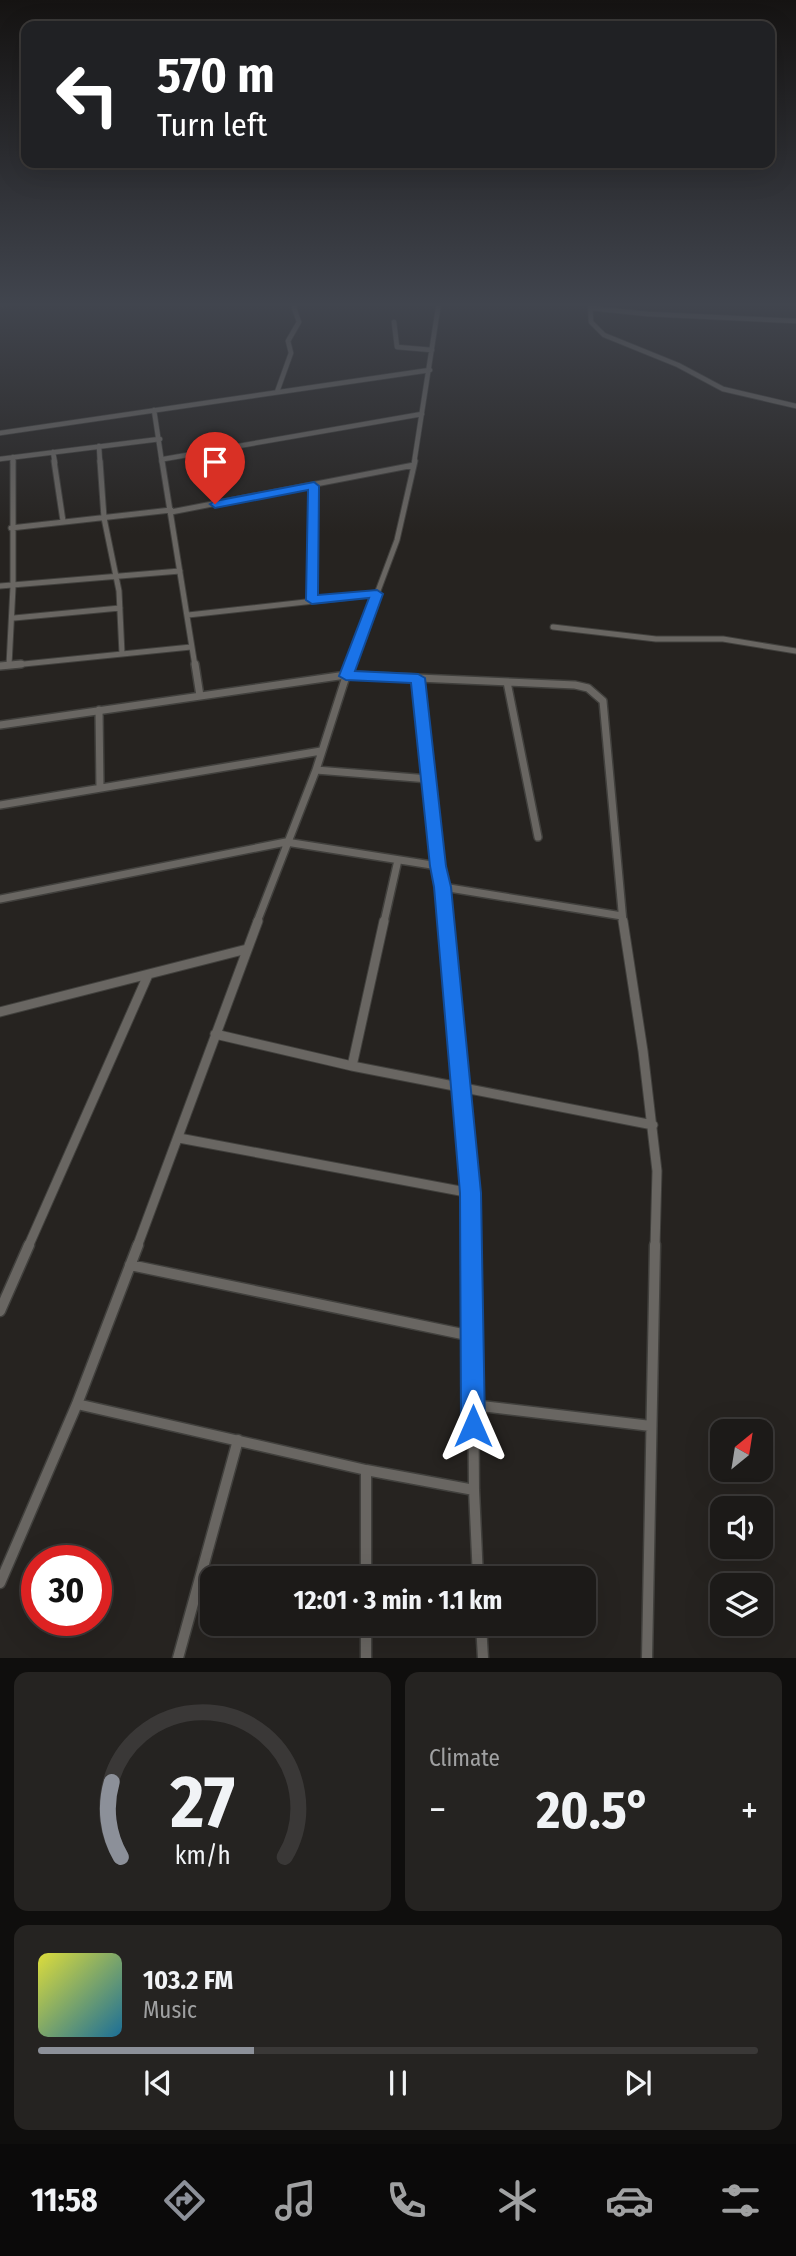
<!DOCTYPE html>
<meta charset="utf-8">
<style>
body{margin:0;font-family:"Fira Sans Condensed",sans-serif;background:#252321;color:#f1f3f6;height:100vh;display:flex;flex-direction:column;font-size:26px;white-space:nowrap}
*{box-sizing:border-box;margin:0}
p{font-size:23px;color:#a0a1a2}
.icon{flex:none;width:38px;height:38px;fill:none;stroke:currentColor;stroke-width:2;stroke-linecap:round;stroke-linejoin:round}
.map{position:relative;height:1658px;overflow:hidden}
.drawer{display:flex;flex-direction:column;gap:14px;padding:14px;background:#0f0e0d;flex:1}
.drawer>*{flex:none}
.top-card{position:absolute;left:21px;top:21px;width:754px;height:147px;border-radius:14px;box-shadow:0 7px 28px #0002,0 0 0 2px #3a3837;background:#202124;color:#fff;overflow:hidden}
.needle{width:46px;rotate:30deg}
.tools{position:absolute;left:710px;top:1419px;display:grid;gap:14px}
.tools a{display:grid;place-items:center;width:63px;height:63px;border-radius:14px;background:#1c1a18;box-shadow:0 7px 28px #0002,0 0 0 2px #3a3837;font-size:35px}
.speed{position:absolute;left:21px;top:1545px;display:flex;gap:14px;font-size:35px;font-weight:700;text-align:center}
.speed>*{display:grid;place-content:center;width:91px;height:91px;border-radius:50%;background:#1c1a18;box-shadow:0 7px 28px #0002,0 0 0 2px #3a3837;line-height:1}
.speed .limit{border:10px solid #d22;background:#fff;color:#111}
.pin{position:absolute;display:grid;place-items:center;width:60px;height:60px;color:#fff;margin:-72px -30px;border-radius:50% 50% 50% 0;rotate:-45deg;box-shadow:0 0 7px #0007}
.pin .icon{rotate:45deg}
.me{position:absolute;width:77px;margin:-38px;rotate:0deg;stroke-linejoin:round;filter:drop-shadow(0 0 5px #0008)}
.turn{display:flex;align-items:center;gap:24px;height:147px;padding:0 21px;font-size:32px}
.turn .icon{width:91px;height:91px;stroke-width:2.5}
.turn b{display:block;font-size:49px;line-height:60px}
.big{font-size:52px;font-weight:700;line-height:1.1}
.drawer .tile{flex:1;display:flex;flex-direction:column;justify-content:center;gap:10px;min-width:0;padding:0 24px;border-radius:14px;background:#252321}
.drawer .dial{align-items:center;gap:0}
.dial svg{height:182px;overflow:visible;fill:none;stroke:#3a3837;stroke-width:7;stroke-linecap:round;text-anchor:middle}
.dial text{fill:#f1f3f6;stroke:none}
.song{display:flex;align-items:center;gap:21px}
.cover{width:84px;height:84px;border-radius:10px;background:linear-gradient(135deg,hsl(60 70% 55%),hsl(200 70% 35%))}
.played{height:7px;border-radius:4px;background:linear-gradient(90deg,#8c9099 30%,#3a3837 30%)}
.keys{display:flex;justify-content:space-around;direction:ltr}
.heat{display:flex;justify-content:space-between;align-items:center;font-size:38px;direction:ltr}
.drawer .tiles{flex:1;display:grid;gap:14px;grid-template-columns:1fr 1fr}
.tile:last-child{grid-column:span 2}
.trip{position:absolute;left:200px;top:1566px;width:396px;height:70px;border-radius:14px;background:#1c1a18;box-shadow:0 7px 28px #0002,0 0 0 2px #3a3837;font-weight:700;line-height:70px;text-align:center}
.menu{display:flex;height:112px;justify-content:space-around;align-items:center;background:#0b0a0a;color:#a0a1a2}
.menu .icon{width:49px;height:49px}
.menu .active{color:#8c9099}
.menu b{font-size:32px;color:#f1f3f6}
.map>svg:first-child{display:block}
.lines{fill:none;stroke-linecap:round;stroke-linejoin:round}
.minor-far4-casing{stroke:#41403d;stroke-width:6}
.minor-far3-casing{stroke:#41403d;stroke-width:7}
.minor-far2-casing{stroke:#41403d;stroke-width:10}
.minor-far1-casing{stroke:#41403d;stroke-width:11}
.minor-casing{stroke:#41403d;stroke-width:13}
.secondary-casing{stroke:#41403d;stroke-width:8}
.minor-far4{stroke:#696662;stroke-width:4.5}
.minor-far3{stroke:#696662;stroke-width:5}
.minor-far2{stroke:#696662;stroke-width:7}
.minor-far1{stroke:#696662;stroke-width:9}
.minor{stroke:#696662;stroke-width:10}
.secondary{stroke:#827054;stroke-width:6}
.route{fill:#1a73e8;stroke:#114b97;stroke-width:2}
</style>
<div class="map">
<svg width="796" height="1658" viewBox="0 0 796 1658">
<rect width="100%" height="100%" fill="#262320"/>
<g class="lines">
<g class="minor-far4-casing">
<path id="minor-far4" d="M590 302 591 322 604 335 678 365 723 389 796 406
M590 308 648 314 796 321
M394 322 397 347 432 350
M277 392 291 353 288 341 299 322 294 308 296 302
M154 410 162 463
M0 433 430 370
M99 446 100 463
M53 452 55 463
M0 459 160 439
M164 459 422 414
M13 463V457
M414 463 439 302"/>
</g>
<g class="minor-far3-casing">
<path id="minor-far3" d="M54 461 63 521
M100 461 104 518 119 591 122 654
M162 461 195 666
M171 512 414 465
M11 528 171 510
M0 586 180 571
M312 600 314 486
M188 615 377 594
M14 618 120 608
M553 627 656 639H723L796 651
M9 665 13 587V461
M4 666 191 647
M350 666 397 540 415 461"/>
</g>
<g class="minor-far2-casing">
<path id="minor-far2" d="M195 664 200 696
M0 666 21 664
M418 678 575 685 588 688 603 701 623 922
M507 682 538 837
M99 710 100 788
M0 725 346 675 418 678 446 922
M316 770 429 779
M0 805 321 751
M443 887 622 916
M0 899 286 842 438 866
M257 922 316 770 350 664
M384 922 398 860"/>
</g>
<g class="minor-far1-casing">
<path id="minor-far1" d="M446 921 471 1193 472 1247
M623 921 643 1051 657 1171 655 1247
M0 1012 247 949
M215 1034 352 1066 653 1125
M352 1066 384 921
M179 1138 471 1193
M28 1247 148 975
M137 1247 258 921"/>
</g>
<g class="minor-casing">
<path id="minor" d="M472 1245 474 1490 478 1578
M130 1265 472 1336
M0 1311 29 1245
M77 1404 366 1470 474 1490
M473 1405 651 1426
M366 1470V1578
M0 1583 77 1404 138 1245
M366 1624V1658
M481 1624 483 1658
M178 1658 238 1440
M647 1658 655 1245"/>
</g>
<g class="secondary-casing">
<path id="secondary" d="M0 303 12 302"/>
</g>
<use href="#minor-far4" class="minor-far4"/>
<use href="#minor-far3" class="minor-far3"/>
<use href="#minor-far2" class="minor-far2"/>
<use href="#minor-far1" class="minor-far1"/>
<use href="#minor" class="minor"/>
<use href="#secondary" class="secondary"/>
</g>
<linearGradient id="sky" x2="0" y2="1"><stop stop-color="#151312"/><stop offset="0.57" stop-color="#41454e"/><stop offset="1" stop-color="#41454e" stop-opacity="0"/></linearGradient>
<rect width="796" height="534" fill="url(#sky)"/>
<path class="route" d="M314 482 319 486 318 595 377 590 383 594 355 671 418 674 425 678 446 866 451 887 481 1193 485 1426 482 1435 473 1438 465 1435 461 1426 460 1193 434 887 430 866 411 683 346 680 339 676 369 598 312 604 306 600 308 490 215 508 210 504 215 501Z"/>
</svg>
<div class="tools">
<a><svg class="needle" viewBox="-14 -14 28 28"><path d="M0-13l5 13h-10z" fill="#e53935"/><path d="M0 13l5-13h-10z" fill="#a0a1a2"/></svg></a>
<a><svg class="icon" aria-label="sound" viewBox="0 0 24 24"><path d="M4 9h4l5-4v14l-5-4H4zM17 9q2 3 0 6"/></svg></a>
<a><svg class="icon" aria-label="layers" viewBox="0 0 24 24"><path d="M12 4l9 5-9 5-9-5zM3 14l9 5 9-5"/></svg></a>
</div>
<div class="speed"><div class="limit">30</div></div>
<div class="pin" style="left:215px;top:504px;background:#d93025"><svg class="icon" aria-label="arrive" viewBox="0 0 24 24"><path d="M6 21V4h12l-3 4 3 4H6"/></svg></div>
<svg class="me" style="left:473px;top:1426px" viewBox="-20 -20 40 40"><path d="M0-17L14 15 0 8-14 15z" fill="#1a73e8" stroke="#fff" stroke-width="4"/></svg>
<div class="trip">12:01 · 3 min · 1.1 km</div>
<div class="top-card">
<div class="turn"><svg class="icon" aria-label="left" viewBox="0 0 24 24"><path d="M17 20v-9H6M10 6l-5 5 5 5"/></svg><div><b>570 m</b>Turn left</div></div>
</div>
</div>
<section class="drawer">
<div class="tiles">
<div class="tile dial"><svg viewBox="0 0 100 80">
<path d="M14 69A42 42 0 1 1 86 69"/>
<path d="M14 69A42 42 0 0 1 10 36" stroke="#8c9099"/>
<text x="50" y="56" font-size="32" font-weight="700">27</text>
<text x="50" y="72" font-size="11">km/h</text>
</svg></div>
<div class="tile"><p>Climate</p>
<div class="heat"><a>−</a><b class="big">20.5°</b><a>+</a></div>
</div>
<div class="tile">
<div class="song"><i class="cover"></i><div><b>103.2 FM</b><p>Music</p></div></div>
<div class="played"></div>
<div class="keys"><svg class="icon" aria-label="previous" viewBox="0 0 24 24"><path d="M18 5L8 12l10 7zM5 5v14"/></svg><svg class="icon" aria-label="pause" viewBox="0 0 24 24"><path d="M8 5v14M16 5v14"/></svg><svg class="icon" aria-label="next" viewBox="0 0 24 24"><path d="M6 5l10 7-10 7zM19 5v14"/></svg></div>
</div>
</div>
</section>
<nav class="menu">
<b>11:58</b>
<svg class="icon active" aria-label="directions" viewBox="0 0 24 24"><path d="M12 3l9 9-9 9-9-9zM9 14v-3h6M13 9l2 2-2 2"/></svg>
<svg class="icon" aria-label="music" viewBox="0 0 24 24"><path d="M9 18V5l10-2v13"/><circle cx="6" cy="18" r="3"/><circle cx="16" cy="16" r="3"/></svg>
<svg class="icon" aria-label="phone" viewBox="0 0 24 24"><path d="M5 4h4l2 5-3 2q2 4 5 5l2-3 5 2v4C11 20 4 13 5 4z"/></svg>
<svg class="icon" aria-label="climate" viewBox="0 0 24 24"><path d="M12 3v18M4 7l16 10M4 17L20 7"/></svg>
<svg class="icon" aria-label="car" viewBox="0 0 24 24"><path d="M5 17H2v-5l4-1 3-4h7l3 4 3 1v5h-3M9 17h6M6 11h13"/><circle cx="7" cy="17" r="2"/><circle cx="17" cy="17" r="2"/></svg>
<svg class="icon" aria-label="filters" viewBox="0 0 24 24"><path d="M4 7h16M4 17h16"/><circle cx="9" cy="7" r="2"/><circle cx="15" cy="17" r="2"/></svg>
</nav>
